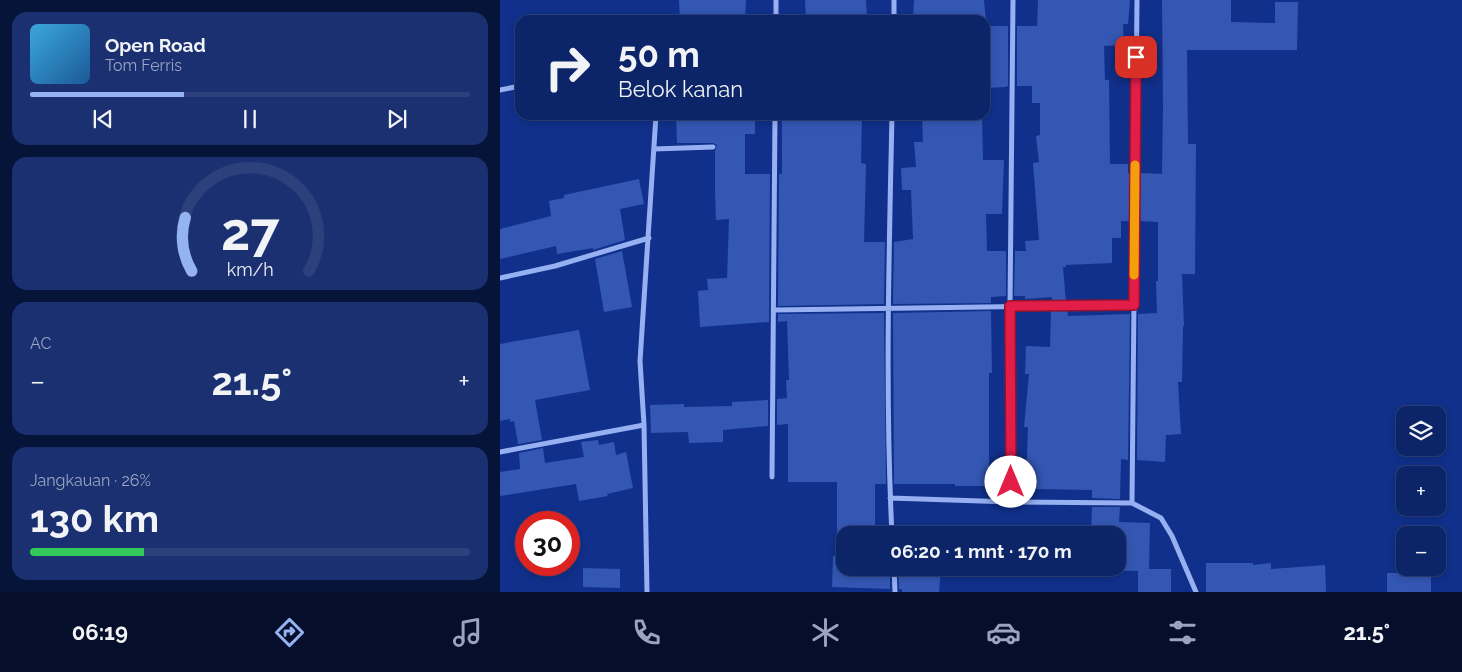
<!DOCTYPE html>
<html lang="id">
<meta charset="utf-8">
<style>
body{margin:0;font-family:Raleway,sans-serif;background:#1a3071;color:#f1f3f6;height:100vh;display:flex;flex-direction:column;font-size:19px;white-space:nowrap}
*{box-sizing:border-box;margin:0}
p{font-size:16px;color:#9aa4c0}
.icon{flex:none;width:28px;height:28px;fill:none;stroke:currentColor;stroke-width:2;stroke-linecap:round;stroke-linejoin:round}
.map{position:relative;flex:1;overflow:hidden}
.sheet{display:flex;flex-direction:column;gap:12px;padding:12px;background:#071439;width:500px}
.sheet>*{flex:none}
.banner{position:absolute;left:15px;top:15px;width:475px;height:105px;border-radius:15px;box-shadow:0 2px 8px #0003,0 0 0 1px #2c417c;background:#0c2468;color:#f1f3f6;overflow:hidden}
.tools{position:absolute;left:896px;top:406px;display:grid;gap:10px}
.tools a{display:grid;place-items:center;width:50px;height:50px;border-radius:10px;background:#0c2468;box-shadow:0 2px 8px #0003,0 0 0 1px #2c417c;font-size:25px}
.speed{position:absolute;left:15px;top:511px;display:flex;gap:10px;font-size:25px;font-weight:700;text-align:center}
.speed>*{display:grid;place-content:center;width:65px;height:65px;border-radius:50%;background:#0c2468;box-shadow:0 2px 8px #0003,0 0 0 1px #2c417c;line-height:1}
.speed .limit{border:8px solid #d22;background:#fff;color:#111}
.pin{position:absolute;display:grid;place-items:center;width:42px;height:42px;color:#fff;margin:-21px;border-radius:10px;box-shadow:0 2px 8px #0006}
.me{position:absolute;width:55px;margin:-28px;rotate:0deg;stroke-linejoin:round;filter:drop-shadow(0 0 4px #0008)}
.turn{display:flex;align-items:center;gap:18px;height:105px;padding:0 20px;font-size:22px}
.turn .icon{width:65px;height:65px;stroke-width:2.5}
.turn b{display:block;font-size:35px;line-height:42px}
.big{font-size:38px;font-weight:700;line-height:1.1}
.sheet .tile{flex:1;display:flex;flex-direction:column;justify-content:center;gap:8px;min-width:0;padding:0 18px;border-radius:15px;background:#1a3071}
.sheet .dial{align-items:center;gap:0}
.dial svg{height:130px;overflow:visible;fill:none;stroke:#2c417c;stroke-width:7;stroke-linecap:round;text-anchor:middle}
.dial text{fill:#f1f3f6;stroke:none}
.song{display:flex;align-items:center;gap:15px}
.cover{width:60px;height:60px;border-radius:8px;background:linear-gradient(135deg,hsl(200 70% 55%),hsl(210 70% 35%))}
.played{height:5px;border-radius:2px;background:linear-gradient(90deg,#95b2f1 35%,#2c417c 35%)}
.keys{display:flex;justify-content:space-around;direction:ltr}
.heat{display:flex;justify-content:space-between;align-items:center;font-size:28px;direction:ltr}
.charge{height:8px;border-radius:4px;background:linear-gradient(90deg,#34c759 26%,#2c417c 0)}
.trip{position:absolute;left:336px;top:526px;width:290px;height:50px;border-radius:15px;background:#0c2468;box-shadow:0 2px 8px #0003,0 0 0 1px #2c417c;font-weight:700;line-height:50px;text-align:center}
.tabs{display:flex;height:80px;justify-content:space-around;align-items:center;background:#050e2a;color:#9aa4c0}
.tabs .icon{width:35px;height:35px}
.tabs .current{color:#95b2f1}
.tabs b{font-size:22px;color:#f1f3f6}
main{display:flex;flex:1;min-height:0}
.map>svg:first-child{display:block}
.building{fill:#3457b3}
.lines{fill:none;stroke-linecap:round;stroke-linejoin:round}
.minor{stroke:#97b0f2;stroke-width:5}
.route-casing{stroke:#92132f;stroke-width:12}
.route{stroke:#e11d48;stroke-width:9}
.slow{stroke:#f59e0b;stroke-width:9}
</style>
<main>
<section class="sheet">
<div class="tile">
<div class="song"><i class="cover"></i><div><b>Open Road</b><p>Tom Ferris</p></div></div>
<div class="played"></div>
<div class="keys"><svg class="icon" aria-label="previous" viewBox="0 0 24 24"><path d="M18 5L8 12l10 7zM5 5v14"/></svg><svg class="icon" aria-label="pause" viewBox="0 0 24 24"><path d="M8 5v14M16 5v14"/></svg><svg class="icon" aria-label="next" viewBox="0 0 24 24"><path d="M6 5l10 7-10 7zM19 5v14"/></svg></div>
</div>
<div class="tile dial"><svg viewBox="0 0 100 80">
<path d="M14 69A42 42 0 1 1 86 69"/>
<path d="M14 69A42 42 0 0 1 10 36" stroke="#95b2f1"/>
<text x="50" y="56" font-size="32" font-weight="700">27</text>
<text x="50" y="72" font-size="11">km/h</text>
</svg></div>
<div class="tile"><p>AC</p>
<div class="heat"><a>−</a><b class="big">21.5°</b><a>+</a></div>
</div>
<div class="tile"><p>Jangkauan · 26%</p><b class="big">130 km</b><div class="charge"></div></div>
</section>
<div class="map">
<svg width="962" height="592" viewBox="0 0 962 592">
<rect width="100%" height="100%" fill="#10308b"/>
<path class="building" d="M179 0H246L245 20H180Z
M305 0H366L367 20H306Z
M414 0H484L486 20H413Z
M538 0H630L628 24H623L624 45 604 46 605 80H609L610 164H628V173H631L630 221H621V238H612V263L566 265V267H563L566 302H552V297L525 299V296H514L515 251H526L525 241 539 240 533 163 539 162 536 136 540 135V103H532V86H517V26H537Z
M662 0H731V22L775 23V2H798L797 50H687L688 144H696L695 274H682L684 326H683L682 382H678L681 434 666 435 665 462 637 460 638 314 657 313 656 281H658V222L639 221 640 173 662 174 663 107Z
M485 26H508V86L505 87 485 88Z
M176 115H255V134H245V174H270L269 322 200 327 198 291 208 290 207 279 227 278 229 219 216 220 215 192V151L217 145 213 143H177Z
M297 115H362L361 163 366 164 364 242H385L384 304 278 306 279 174H282V119L297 118Z
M422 115H482L483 160H504L502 214H486L487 251H506V296L491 297V303L393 304 394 242 413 239 411 190H402L401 168 416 167 414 142H423Z
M139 179 144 204 120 209 125 240 93 250V248L57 254 56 246 0 259V229L51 216 49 201 64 198V195Z
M122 251 132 307 104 312 95 259Z
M567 310 568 316 630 314 628 460 621 459 620 499 592 498V490L534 489V485H526L528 427H524L529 374H525L526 346 550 347 551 311Z
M491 311 492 373H489V486H455V484H394L393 313Z
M384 313 386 484H375V535H337V482H288V424L277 425V399L287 398 286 380H289L287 321 278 322V314Z
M79 330 90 390 35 400 42 440 18 444 14 421 10 422V419L0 421V344Z
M268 400V426L223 430V442L189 443 188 432 151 433 150 405 184 404V407L232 406V402Z
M98 440 99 445 114 442 116 455 126 452 133 488 107 494 108 496 79 501 76 484 0 496V472L20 469 19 453 43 448 45 463 84 457 81 442Z
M592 507H620L619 522 650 523 649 569H671V592H638V571L590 570V568H618V535H591Z
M333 556 345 557V568H390V589L332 587Z
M706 563H753V565L771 563V569L825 565 826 592H706Z
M83 568 120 569V588L83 587Z
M398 568H441L439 592H402V589H399Z
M887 573H931V592H887Z"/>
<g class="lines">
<path class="minor" d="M276 20V0
M394 20V0
M0 90 20 86
M392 115C389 255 385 395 392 535
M154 149 213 147
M0 278 55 266 149 238
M275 310 633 305
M0 452 144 425
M272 477 275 115
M390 498 511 502 632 503 661 518 672 536 696 592
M511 502 510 306 513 0
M632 503 637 0
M394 568 395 592
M147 592 144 425 140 361 156 115"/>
</g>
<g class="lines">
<g class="route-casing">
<path id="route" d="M511 482 510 306 634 305 636 57"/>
</g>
<use href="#route" class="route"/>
<path class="slow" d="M634 275 635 165"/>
</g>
</svg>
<div class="tools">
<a><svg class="icon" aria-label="layers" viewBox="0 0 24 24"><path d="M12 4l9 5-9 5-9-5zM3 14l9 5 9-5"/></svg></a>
<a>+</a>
<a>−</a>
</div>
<div class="speed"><div class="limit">30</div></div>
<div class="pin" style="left:636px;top:57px;background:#d93025"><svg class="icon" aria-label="arrive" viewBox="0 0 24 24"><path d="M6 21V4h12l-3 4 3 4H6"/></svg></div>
<svg class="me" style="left:511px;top:482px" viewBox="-20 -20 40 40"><circle r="19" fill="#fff"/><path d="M0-13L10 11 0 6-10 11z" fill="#e11d48"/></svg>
<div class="trip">06:20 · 1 mnt · 170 m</div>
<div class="banner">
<div class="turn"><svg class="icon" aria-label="right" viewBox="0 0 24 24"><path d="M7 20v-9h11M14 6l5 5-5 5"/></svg><div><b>50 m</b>Belok kanan</div></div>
</div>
</div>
</main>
<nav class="tabs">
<b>06:19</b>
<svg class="icon current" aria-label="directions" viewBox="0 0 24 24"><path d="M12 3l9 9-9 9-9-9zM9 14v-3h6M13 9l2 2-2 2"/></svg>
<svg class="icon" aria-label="music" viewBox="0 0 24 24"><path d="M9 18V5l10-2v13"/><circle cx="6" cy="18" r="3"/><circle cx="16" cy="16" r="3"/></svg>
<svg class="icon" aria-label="phone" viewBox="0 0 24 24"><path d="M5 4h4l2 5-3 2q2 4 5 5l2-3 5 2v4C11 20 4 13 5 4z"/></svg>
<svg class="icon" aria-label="climate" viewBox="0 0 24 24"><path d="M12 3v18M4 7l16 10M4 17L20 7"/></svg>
<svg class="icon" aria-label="car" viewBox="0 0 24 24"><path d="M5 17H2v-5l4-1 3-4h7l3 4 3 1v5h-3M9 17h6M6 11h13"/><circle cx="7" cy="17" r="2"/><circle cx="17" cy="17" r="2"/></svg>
<svg class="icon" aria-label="filters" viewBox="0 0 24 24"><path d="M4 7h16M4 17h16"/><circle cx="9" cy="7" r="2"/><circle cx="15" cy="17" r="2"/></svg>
<b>21.5°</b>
</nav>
